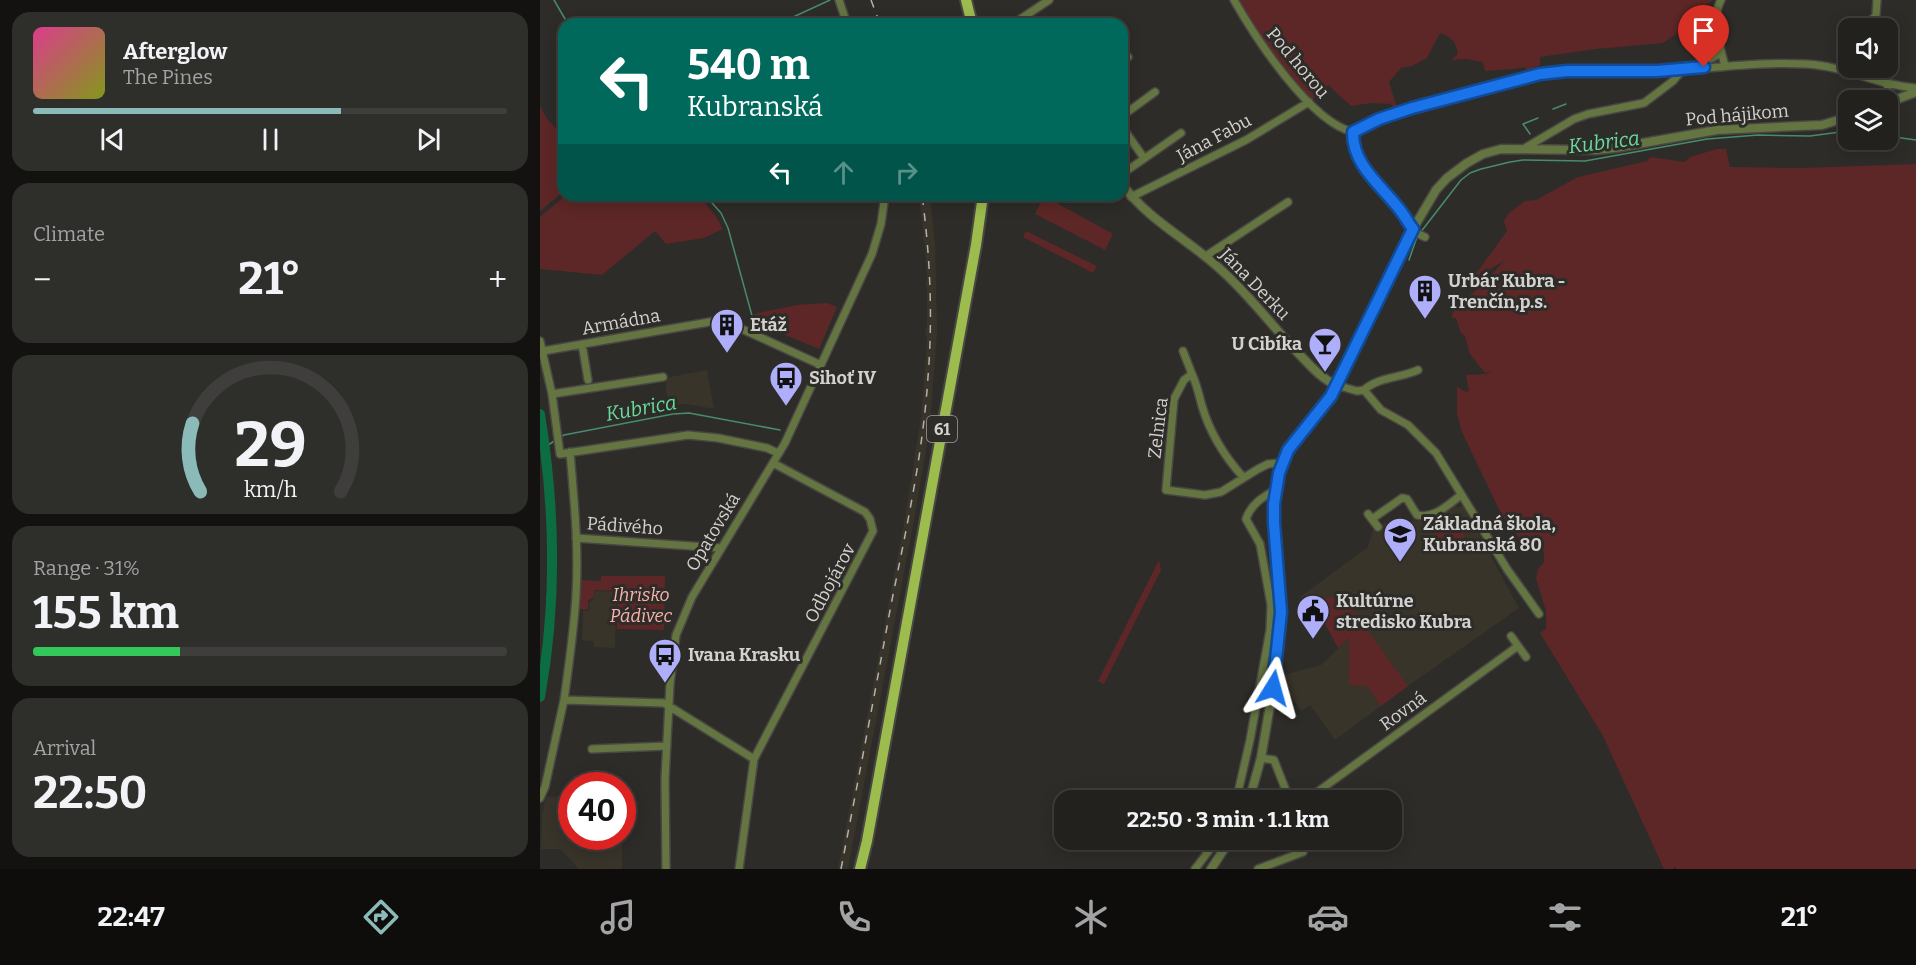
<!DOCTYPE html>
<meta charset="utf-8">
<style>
body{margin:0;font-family:Bitter,serif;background:#2e2e2b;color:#f1f3f6;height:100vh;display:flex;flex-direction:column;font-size:22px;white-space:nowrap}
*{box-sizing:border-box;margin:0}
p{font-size:20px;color:#a2a3a4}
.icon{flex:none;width:33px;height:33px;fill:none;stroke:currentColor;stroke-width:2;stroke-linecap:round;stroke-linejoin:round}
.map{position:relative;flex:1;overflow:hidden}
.side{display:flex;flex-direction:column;gap:12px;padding:12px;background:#131210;width:540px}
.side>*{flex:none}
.guide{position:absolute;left:18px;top:18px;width:570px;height:183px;border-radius:18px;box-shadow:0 3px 15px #0003,0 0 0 2px #3f3e3c;background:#00695c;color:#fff;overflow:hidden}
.fabs{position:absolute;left:1298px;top:18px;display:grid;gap:12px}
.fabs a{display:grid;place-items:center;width:60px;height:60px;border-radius:12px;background:#22211e;box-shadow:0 3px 15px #0003,0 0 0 2px #3f3e3c;font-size:30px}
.speed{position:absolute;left:18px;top:772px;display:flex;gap:12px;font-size:30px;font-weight:700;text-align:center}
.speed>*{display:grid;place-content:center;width:78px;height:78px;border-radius:50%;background:#22211e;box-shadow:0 3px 15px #0003,0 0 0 2px #3f3e3c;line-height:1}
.speed .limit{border:9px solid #d22;background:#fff;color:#111}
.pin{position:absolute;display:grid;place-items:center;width:51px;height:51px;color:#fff;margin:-62px -26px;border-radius:50% 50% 50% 0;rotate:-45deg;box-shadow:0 0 6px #0007}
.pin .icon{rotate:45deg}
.me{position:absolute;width:66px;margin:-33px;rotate:8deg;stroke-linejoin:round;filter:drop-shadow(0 0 4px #0008)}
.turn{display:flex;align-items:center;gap:21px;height:126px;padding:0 30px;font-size:27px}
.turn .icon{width:78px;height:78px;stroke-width:2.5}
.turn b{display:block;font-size:42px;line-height:51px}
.lanes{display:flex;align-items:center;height:57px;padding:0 30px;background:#0003;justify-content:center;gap:30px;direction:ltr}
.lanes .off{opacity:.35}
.big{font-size:45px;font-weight:700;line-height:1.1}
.side .widget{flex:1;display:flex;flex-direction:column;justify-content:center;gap:9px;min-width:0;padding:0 21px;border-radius:18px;background:#2e2e2b}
.side .dial{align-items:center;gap:0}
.dial svg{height:156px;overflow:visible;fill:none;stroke:#3f3e3c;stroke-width:7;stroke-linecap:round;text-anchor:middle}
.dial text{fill:#f1f3f6;stroke:none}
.song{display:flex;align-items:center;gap:18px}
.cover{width:72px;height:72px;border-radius:9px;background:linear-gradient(135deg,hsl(330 70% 55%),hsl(70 70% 35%))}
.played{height:6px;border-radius:3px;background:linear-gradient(90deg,#8bbbb9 65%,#3f3e3c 65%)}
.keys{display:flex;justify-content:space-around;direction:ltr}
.heat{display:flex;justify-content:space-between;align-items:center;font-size:33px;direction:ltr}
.charge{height:9px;border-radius:4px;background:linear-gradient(90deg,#34c759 31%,#3f3e3c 0)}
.trip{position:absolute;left:514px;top:790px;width:348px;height:60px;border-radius:18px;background:#22211e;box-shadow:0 3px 15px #0003,0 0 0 2px #3f3e3c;font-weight:700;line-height:60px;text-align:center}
.menu{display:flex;height:96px;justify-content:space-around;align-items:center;background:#0e0d0c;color:#a2a3a4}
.menu .icon{width:42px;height:42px}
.menu .on{color:#8bbbb9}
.menu b{font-size:27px;color:#f1f3f6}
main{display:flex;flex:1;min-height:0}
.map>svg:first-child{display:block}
.built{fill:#38342a}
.green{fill:#5c2726}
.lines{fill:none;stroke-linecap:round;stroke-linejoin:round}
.stream{stroke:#488b6d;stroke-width:1.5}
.river{stroke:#0d6d42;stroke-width:10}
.minor-casing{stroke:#484743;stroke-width:10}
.tertiary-casing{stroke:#484743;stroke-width:11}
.primary-casing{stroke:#484743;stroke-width:14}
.minor{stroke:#647542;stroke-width:7}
.tertiary{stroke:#647542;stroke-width:8}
.primary{stroke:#9cbc4e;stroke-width:10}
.rail{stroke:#b4b3b1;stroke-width:1.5;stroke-dasharray:8 8;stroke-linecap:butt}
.route-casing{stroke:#114b97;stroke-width:15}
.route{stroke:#1a73e8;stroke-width:10}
.labels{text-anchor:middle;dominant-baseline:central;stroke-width:6;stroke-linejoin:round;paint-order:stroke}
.shield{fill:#2e2c28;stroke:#a2a09e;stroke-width:1.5}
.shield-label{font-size:16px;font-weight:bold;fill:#d3d2d0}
.street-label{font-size:18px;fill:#d3d2d0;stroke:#2e2c28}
.poi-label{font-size:18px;font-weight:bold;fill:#d3d2d0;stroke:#2e2c28;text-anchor:start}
.park-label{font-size:18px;font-style:italic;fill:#fab3ae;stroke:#2e2c28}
.water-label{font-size:20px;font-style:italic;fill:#69db9c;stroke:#2e2c28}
</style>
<main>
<section class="side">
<div class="widget">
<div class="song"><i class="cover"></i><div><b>Afterglow</b><p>The Pines</p></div></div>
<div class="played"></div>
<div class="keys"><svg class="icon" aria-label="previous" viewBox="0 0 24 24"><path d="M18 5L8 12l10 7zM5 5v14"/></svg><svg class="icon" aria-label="pause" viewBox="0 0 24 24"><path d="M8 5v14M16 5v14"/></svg><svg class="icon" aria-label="next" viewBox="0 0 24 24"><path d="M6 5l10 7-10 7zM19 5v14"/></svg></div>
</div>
<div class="widget"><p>Climate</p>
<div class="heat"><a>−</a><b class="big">21°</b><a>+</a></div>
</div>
<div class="widget dial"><svg viewBox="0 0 100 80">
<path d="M14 69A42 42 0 1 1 86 69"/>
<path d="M14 69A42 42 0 0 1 10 34" stroke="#8bbbb9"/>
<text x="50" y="56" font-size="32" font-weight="700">29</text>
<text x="50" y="72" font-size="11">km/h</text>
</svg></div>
<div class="widget"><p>Range · 31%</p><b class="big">155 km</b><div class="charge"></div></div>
<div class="widget"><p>Arrival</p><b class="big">22:50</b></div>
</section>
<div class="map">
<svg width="1376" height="869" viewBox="0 0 1376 869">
<rect width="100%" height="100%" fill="#2e2c28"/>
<path class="built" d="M377 195H390L395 242 397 332 390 425 375 515 308 869H298L365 518 381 418 386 356 387 339 385 334 387 324V288L385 286 387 280 385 243 382 237 384 235 379 198Z
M167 370 174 409 146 404 128 405 125 378Z
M915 504 918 508 923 505 979 608 868 686 795 740 770 705 761 711 752 697 738 701 743 675 781 665 823 624 806 601 782 597 764 604 760 597 828 547 834 526 854 522 884 520 885 524 891 526 894 520Z
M55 591 76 592 75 648 54 647 53 641 42 640 43 611H49V603L54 598Z
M31 796 32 837H82V869H39L20 849H1L2 815 6 797Z"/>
<path class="green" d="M696 0H1173L1153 13 1151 23 1123 43 1056 49 1000 57V65L987 71 985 67 973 69 945 71 943 62 926 59 911 60 918 54C916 42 912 37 900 33L887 58 872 66 861 68 849 82 857 108 854 110 851 104 831 103 811 106 788 85 772 100 730 55Z
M0 106 7 119 24 137V191L0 211Z
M1177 149H1186L1190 167 1261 168 1376 164V869H1136V867L1133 869H1124L1063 736 1000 633 1006 629V611L996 579 998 569 1004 562V552L993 540 985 546 964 518H963L922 432 917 414V387L926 392 929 391 926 375 946 374 952 371 945 373 930 354 925 336 921 333 916 318H912C915 300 929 298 941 286 949 278 956 269 964 261L928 282 922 284 932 275 938 271 967 231 964 221 969 213 985 201 996 200 1038 177 1107 161 1110 157 1145 162 1150 157Z
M26 195H158L175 215 183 229 164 238 126 244 115 231 62 275 0 269V217Z
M504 196 573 234 565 250 495 214Z
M486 231 557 266 553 273 483 237Z
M287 303 297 307 279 349 217 323 214 314 257 305Z
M897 522 926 529 922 545 894 538Z
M619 560 621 570 564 684 558 681Z
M61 576H125L124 630 77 629V591L54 590V597L48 600V610L39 609 40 580 61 581Z
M789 597 806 601 868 686 841 706 827 686 809 685V638L798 648 784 622H778L779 611H764V604L775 599Z"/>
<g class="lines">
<path class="stream" d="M14 0 28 24
M238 24 290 0
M1013 109 1026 104
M990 134 983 124 998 118
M1347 136 1376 140
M165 195 181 213 188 228 214 323
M880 233 921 180 930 173 941 169 970 162 983 160 1045 161 1167 139 1218 135 1270 136 1308 131
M869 260 877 237
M20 437 24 435 133 414 149 413 240 430
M5 447 16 440"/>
<path class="river" d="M0 414C15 507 17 604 0 697"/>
<g class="minor-casing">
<path id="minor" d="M299 0 307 24
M694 0C715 37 770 122 813 132
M1181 0C1171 17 1180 48 1185 66
M473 24 509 0
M1325 28 1336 15 1337 0
M582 61 588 57
M1159 67 1161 64 1181 53
M1347 85 1350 102
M582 116 615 92
M582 127 604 158
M813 132C836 116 866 109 893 101 927 91 963 80 998 74 1037 67 1077 72 1116 71 1166 70 1216 61 1266 64 1306 66 1336 85 1376 88
M813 132C812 165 842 185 860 210 865 216 868 223 873 229
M985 148 1034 119 1048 114 1104 103 1133 81 1143 69
M582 174 641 133
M591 197 706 140 769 102
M872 231 885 237
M666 256 748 202
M0 341 12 394 20 454 148 435 178 438 227 448 238 453
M42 344 48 380
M3 351 175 321 193 325 281 365
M643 351 652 374
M796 385 817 391 824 390 841 410 868 425 896 453 967 569 999 614
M824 390C838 377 861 378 878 370
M12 394 123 377
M30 452C34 500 39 547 36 595 34 630 29 665 24 700L124 703 214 759
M703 477C685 457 670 433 662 406 659 395 657 385 652 374L644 380 634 399 626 490 665 495 681 492 718 469 728 464 742 463
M828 514 838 527
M832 519 862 498 867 499 877 515C894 519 908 505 921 495
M36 538 181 548
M971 636 986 657
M52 749 127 746
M721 758 734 760 750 801
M0 798 5 787 24 700
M696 801 710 740 730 630 731 605 720 544 706 519C711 504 723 497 735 490
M765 801 978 646
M126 869 125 779 130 684 136 635 152 597 245 443 256 419 332 254 341 224 345 195
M199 869 214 759 333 531 330 519 325 512 233 463
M655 869 677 840
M718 869 763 852"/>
</g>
<g class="tertiary-casing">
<path id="tertiary" d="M1347 103 1376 92
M582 184C607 219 647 239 679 268 708 293 731 325 757 352 769 364 780 378 796 385
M709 801 721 758 733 688 740 631V595L734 523V504L739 473 748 450 791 396 873 229 896 190 907 178 927 163 943 154 961 149 1055 150 1075 148 1177 130 1282 125 1308 117
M671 869 690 840"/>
</g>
<g class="primary-casing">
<path id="primary" d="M426 0 432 24
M320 869 327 841 436 245 443 195"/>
</g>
<use href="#minor" class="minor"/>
<use href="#tertiary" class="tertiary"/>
<use href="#primary" class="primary"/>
<path class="rail" d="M331 0 340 24
M301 869C318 781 335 693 351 605 366 530 383 454 388 377 393 316 390 255 382 195"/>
</g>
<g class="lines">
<g class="route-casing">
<path id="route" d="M733 688 741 612 734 523V504L739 473 748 450 791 396 873 229C868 223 865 216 860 210 842 186 812 165 813 132L839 119 872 108 1000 74 1027 71H1117L1164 67"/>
</g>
<use href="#route" class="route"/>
</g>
<defs>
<g id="building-pin" transform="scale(1.725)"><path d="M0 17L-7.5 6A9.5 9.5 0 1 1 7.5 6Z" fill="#aeaefa" stroke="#2e2c28"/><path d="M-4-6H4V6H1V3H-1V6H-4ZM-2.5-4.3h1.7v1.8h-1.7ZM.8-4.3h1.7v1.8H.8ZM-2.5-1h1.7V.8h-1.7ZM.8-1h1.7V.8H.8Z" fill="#111"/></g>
<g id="bar-pin" transform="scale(1.725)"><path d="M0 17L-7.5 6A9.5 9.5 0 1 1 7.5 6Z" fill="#aeaefa" stroke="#2e2c28"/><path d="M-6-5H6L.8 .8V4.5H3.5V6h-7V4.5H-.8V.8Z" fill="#111"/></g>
<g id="bus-pin" transform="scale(1.725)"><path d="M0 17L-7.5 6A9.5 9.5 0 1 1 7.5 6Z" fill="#aeaefa" stroke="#2e2c28"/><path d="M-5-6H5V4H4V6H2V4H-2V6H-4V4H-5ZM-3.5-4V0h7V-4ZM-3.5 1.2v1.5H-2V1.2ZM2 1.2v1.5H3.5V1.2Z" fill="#111"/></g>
<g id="school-pin" transform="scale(1.725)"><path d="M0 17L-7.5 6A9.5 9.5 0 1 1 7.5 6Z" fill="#aeaefa" stroke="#2e2c28"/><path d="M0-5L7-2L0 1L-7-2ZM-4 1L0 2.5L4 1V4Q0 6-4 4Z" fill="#111"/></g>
<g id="civic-pin" transform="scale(1.725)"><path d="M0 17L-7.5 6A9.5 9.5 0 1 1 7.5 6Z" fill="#aeaefa" stroke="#2e2c28"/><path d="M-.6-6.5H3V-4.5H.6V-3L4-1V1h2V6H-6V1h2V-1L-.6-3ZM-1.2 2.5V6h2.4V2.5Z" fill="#111"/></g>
</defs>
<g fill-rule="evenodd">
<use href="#building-pin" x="885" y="291"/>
<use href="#building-pin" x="187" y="325"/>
<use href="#bar-pin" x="785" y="344"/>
<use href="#bus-pin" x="246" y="378"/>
<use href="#school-pin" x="860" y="534"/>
<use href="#civic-pin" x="773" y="611"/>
<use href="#bus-pin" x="125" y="655"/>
</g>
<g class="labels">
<rect class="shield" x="387" y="416" width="30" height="26" rx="4.5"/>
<g class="shield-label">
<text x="402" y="429">61</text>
</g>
<g class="street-label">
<text transform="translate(758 63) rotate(50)">Pod horou</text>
<text transform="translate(1197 115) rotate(-5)">Pod hájikom</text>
<text transform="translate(674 138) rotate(-28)">Jána Fabu</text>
<text transform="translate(715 284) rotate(46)">Jána Derku</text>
<text transform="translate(81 322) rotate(-10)">Armádna</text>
<text transform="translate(618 428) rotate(-83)">Zelnica</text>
<text transform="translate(85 526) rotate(4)">Pádivého</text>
<text transform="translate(173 532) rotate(-59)">Opatovská</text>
<text transform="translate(290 583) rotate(-62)">Odbojárov</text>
<text transform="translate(863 711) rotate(-36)">Rovná</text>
</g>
<g class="poi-label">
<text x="908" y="281">Urbár Kubra -<tspan x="908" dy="21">Trenčín,p.s.</tspan></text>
<text x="210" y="325">Etáž</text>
<text x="762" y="344" text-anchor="end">U Cibíka</text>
<text x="269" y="378">Sihoť IV</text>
<text x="883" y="524">Základná škola,<tspan x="883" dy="21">Kubranská 80</tspan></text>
<text x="796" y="601">Kultúrne<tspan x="796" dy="21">stredisko Kubra</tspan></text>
<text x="148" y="655">Ivana Krasku</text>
</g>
<g class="park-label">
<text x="101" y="595">Ihrisko<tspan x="101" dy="21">Pádivec</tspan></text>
</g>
<g class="water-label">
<text transform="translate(1064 142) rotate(-7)">Kubrica</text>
<text transform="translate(101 408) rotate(-10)">Kubrica</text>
</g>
</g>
</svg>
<div class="fabs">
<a><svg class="icon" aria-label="sound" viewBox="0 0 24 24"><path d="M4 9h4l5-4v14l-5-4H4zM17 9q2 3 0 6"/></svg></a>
<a><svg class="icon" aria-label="layers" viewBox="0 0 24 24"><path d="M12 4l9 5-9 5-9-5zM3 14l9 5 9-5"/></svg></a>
</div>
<div class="speed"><div class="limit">40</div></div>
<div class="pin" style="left:1164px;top:67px;background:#d93025"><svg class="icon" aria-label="arrive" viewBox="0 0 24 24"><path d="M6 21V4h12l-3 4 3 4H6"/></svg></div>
<svg class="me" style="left:733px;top:688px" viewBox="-20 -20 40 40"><path d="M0-17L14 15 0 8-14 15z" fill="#1a73e8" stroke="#fff" stroke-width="4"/></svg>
<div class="trip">22:50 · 3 min · 1.1 km</div>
<div class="guide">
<div class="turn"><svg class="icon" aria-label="left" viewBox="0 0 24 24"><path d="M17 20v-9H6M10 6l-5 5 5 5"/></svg><div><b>540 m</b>Kubranská</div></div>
<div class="lanes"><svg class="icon" aria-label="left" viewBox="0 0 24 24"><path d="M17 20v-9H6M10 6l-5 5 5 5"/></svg><svg class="icon off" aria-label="ahead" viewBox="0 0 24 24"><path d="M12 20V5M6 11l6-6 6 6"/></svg><svg class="icon off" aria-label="right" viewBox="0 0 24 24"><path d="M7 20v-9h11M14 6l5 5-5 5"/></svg></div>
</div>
</div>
</main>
<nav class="menu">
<b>22:47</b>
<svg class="icon on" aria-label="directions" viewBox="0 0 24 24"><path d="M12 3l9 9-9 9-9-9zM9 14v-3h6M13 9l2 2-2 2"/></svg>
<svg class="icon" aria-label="music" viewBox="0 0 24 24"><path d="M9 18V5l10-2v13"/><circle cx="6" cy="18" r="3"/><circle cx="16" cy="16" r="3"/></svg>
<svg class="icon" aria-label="phone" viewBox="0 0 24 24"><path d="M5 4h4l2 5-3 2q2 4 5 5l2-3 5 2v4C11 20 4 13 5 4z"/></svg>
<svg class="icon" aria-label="climate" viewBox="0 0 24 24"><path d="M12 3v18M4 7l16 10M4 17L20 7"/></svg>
<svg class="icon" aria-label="car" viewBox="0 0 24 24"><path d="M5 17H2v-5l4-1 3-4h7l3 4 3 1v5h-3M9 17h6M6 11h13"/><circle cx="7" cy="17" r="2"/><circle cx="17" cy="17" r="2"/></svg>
<svg class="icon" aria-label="filters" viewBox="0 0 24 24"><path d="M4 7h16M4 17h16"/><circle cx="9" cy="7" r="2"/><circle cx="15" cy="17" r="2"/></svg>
<b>21°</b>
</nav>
